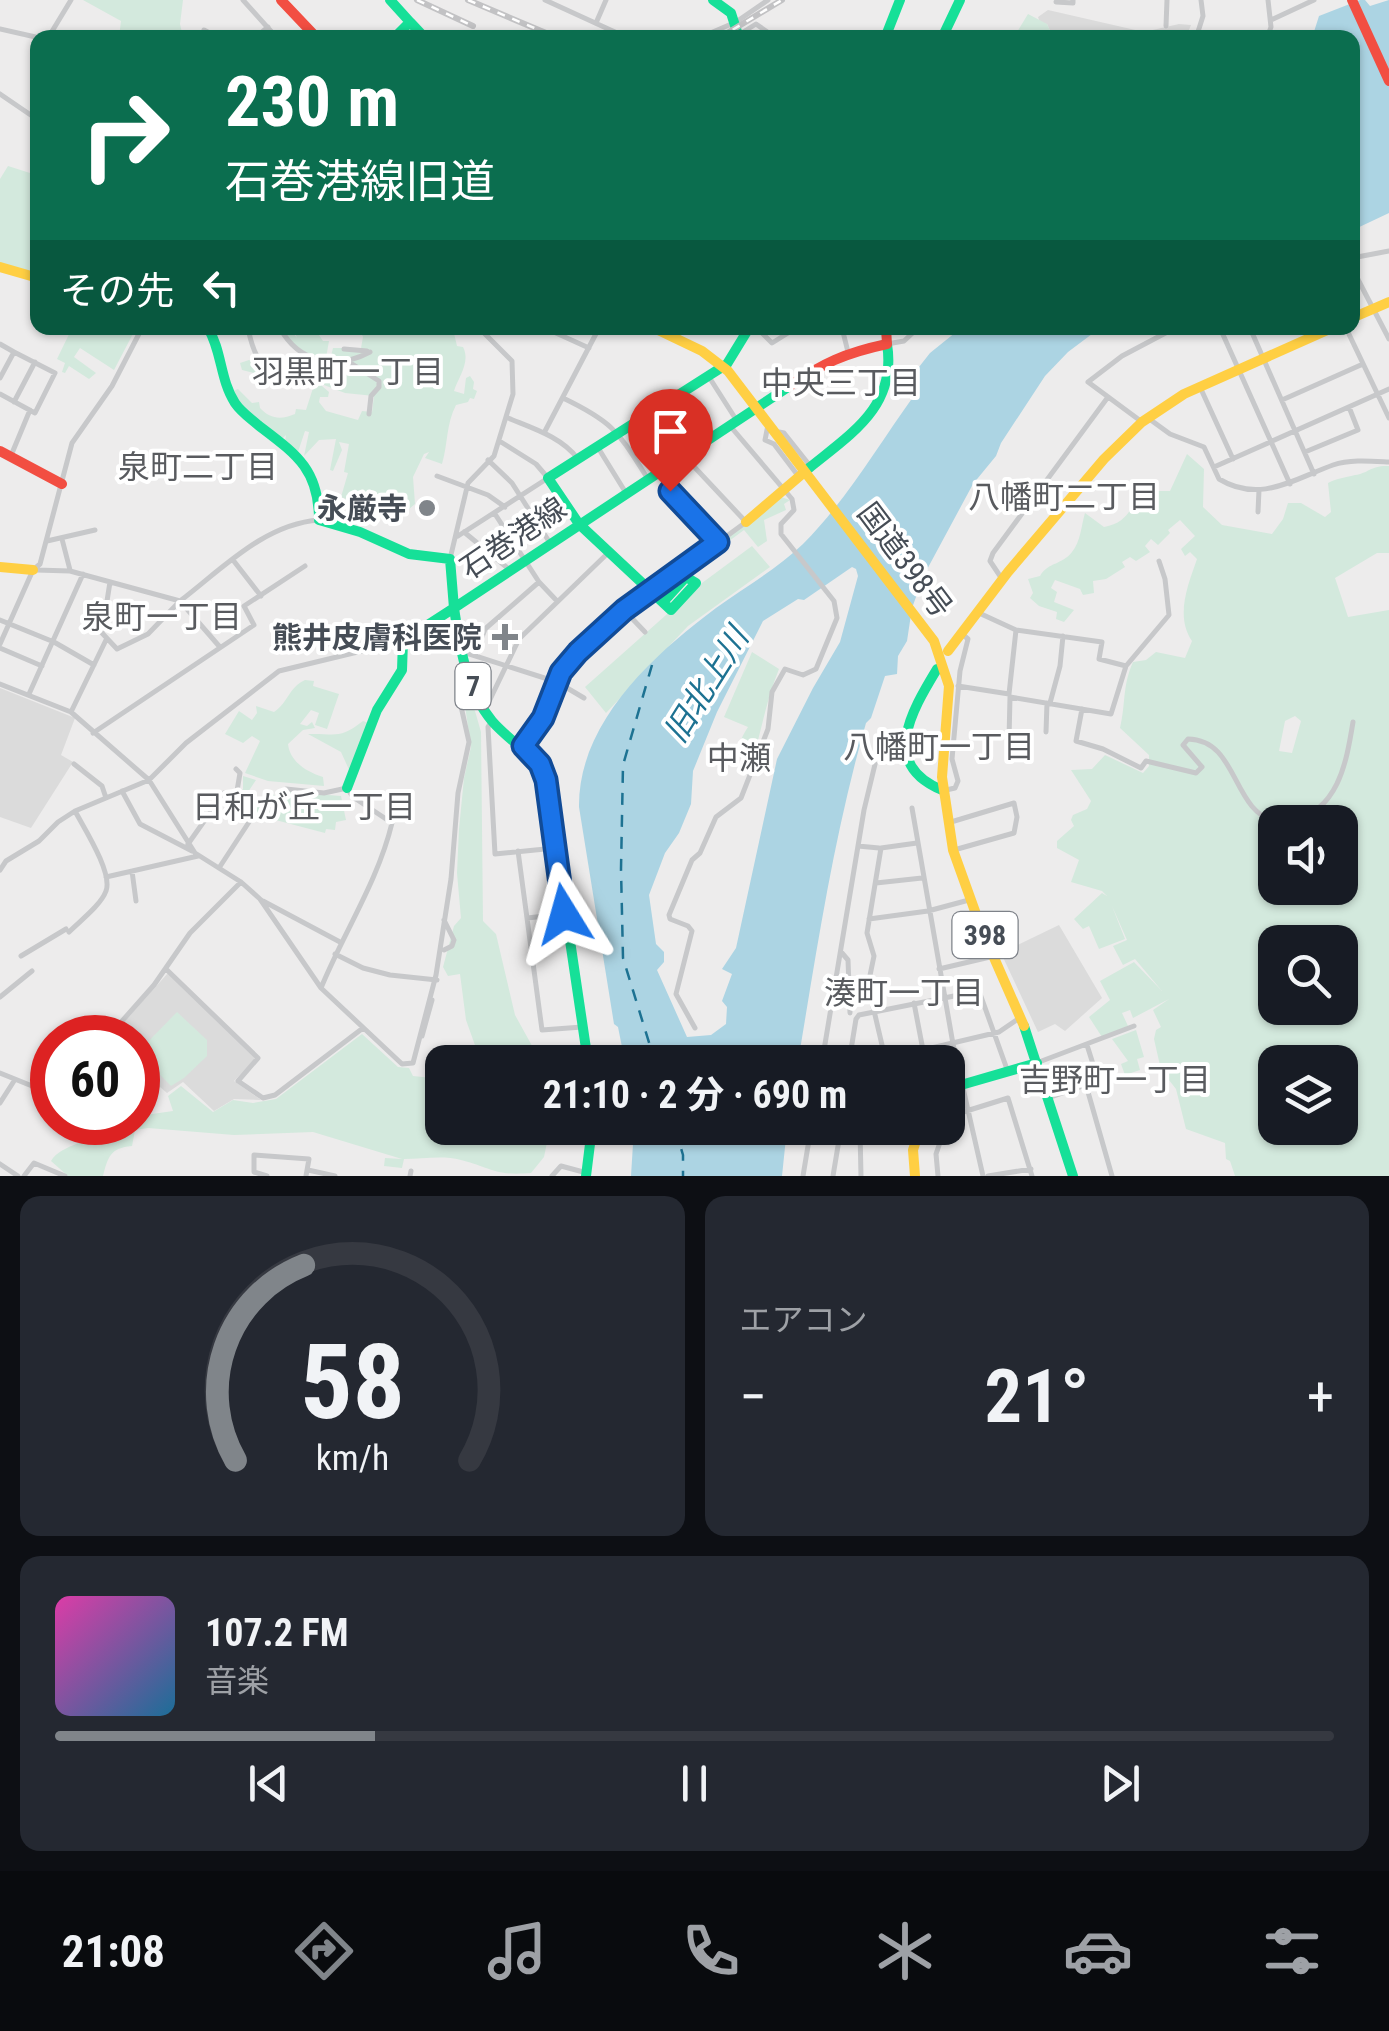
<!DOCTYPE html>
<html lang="ja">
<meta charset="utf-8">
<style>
body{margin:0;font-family:"Roboto Condensed","Noto Sans JP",sans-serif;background:#242831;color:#f1f3f6;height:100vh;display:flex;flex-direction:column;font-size:38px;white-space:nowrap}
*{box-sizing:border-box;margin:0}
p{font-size:32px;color:#9ea1a6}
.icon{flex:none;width:55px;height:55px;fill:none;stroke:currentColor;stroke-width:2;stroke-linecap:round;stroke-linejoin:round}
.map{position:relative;height:1176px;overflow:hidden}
.details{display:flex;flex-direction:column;gap:20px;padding:20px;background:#0d0f14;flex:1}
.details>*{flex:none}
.banner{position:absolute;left:30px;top:30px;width:1330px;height:305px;border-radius:20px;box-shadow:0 2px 8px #0004;background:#0b6e4f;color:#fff;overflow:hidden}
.tools{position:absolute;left:1258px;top:805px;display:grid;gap:20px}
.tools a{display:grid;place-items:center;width:100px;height:100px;border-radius:20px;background:#171b24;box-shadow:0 2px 8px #0004;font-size:50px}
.speed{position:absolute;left:30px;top:1015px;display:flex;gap:20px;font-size:50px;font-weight:700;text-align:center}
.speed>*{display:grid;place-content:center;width:130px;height:130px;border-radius:50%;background:#171b24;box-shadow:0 2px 8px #0004;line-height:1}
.speed .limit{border:15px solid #d22;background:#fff;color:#111}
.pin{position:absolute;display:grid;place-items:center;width:85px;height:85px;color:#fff;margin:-102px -42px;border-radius:50% 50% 50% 0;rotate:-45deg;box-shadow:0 0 10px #0007}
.pin .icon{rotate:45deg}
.me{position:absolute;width:110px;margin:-55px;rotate:352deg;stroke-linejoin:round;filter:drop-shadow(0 0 8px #0008)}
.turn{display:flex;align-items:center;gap:35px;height:210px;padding:0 30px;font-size:45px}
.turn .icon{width:130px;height:130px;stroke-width:2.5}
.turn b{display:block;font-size:70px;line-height:85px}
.then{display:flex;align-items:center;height:95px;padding:0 30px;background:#0003;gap:20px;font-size:38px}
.big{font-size:75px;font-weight:700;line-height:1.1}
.details .card{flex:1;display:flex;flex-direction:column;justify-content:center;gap:15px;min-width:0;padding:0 35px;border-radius:20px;background:#242831}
.details .dial{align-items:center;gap:0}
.dial svg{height:260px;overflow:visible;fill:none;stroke:#363941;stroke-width:7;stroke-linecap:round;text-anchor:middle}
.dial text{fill:#f1f3f6;stroke:none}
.song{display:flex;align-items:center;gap:30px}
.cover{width:120px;height:120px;border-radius:15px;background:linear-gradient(135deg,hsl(320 70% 55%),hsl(200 70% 35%))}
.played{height:10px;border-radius:5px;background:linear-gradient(90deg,#80858a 25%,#363941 25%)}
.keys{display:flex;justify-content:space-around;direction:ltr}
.heat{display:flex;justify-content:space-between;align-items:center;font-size:55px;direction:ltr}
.details .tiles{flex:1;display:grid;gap:20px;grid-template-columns:1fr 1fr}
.card:last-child{grid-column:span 2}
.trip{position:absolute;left:425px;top:1045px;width:540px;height:100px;border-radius:20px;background:#171b24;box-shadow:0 2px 8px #0004;font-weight:700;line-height:100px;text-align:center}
.menu{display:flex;height:160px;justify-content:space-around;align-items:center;background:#090b0e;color:#9ea1a6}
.menu .icon{width:70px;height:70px}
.menu .selected{color:#80858a}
.menu b{font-size:45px;color:#f1f3f6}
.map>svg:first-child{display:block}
.education{fill:#dbdbdb}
.green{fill:#d3e9dd;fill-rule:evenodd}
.water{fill:#acd4e3;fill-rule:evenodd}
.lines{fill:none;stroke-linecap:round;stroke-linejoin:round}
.ferry{stroke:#1d7292;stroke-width:2.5;stroke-dasharray:12 10;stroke-linecap:butt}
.street{stroke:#c7c8ca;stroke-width:5}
.fast{stroke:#16e098;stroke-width:10}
.slow{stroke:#ffcf43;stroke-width:10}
.jam{stroke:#f24e42;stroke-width:10}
.rail-casing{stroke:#c2c2c4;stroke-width:6}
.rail{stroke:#fff;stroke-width:2.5;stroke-dasharray:8;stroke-linecap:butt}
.route-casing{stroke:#114b97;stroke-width:25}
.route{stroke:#1a73e8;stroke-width:18}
.poi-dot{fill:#80858a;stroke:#fff;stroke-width:4}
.labels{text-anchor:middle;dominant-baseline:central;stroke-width:8;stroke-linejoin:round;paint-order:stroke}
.shield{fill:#fff;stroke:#7e8289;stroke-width:2.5}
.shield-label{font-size:28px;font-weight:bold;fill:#464d56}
.poi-label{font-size:30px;font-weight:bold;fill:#464d56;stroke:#fff;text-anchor:end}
.street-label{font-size:30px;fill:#464d56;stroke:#fff}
.neighbourhood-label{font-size:32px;fill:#595b5f;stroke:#fff}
.water-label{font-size:32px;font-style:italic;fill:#1d7292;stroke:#fff}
</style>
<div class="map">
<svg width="1389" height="1176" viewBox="0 0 1389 1176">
<rect width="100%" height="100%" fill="#edecec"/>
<path class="education" d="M1048 10 1144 32 1179 24 1191 25 1186 37H1053L1047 24 1040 23 1038 17Z
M0 688 75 718 61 755 73 762 31 828 0 817Z
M1059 925 1102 998 1065 1031 1055 1024 1038 1032 1001 953Z
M168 973 256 1058 234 1081 261 1100 234 1099 214 1111 183 1082 167 1093 138 1068V1038H110Z"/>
<path class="green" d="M83 0H183L180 24 183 37H119L121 21Z
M1028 14 1047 24 1053 37H1014Z
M37 158V275L0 265V179L8 166 30 173Z
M72 328H136L114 370 80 348 74 357 96 373 89 379 69 366 65 373 62 372 65 363 57 359Z
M284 328H289L297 338 293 328 311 331 325 328 319 335 323 341H329L326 358C308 356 290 346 284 328Z
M359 328H432L437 333 447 328 453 329 457 346 463 347C471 362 458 378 454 391L464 394 466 378 470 376 474 382 473 389 477 391 474 399 470 398 468 402 456 405C446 424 448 444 442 464L425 458 429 452 424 454 413 477 415 504 402 515 378 508 376 511 341 497 348 473 344 472 349 444 339 442 342 450 333 471 330 470 336 439 319 440 304 456 309 432 305 431 298 452 285 442 286 435 282 439C264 425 242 413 233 391L238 389 252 403 259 402 260 408C270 419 281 420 295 414L296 409 306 410 313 388 242 370 240 363 249 360 277 375 318 381 299 375 300 365 309 373H320L325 363 322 386 329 392 328 397H320L319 402 326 411 358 420 362 411 372 412 374 396 345 393 324 385 333 348H361L363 337Z
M1187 454 1204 469 1203 507 1222 525 1272 534 1283 519 1288 503H1301L1325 517 1331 512 1328 483C1338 478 1344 478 1355 475 1369 473 1371 465 1389 466V553H1377L1335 578 1348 617 1389 610V1176H1235L1230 1161 1226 1159 1225 1143 1186 1129 1176 1089 1161 1070 1154 1039 1156 1030 1161 1027 1153 1010 1169 999 1133 1018 1130 1010 1122 1013 1128 1026 1102 1037 1089 1017 1110 1000 1100 981 1134 962 1162 991 1135 959 1123 965 1113 946 1127 940 1112 906 1125 939 1099 949 1089 926 1083 929 1074 919 1102 893 1107 896 1102 891 1071 882 1079 860 1057 848V841L1074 826 1071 820 1073 815 1087 809 1091 801 1071 770 1092 769 1105 755 1143 773 1149 766V755L1120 728C1126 703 1122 687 1133 662L1146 660 1156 652 1185 658 1192 641C1175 616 1188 585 1197 559L1190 552 1185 556 1181 549 1195 536 1180 520 1168 530 1170 533 1158 545 1151 539 1145 546 1150 552 1136 561 1130 557 1122 562 1125 567 1106 579 1093 581 1094 593 1083 595 1080 589 1055 580 1051 588 1057 592 1054 602 1074 610 1064 622 1056 619 1057 612 1039 606 1030 598 1033 593 1028 579 1040 576C1048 562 1062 565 1072 552 1081 541 1081 526 1085 513L1104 527C1126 523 1131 510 1140 491H1170ZM1295 716 1301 721 1292 753 1279 751 1285 721ZM1275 822H1340V888H1275ZM1275 942H1340V1008H1275ZM1275 1062H1340V1128H1275Z
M781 497 790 500 784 504 786 510 764 520 767 541 758 547 744 530 721 547 719 544Z
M752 546 770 567 688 626 606 713 585 687 702 583Z
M752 652 779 669C766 700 761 734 750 768 733 754 738 743 748 727L724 717Z
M305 680 314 681 313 686 339 694 327 729 315 725 319 713 311 710 300 724 307 726 312 722 315 728 303 730 288 744C290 762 307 772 323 777L324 786 268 781 245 773 260 741 252 736 243 743 225 734 239 711 252 720 257 713 256 706 274 712C288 703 289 687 305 680Z
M463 692 475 711 481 732 483 921 496 934 515 1015 541 1062H481L466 1020 460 974 448 976 443 967 454 926 461 918 457 873 459 829 464 778 471 747Z
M363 721 369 723 351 774 341 752 308 734C335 733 339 740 363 721Z
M243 776 256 780 248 792 262 802 271 792 275 796 259 813 247 812 237 797 243 789Z
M290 792 341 796 346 820 336 822 335 830 326 829 325 833 264 817Z
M177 1012 207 1040V1056L184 1078 171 1086 138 1052Z
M1136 1030 1144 1057 1137 1059 1140 1070 1125 1075 1121 1064 1128 1061 1112 1039Z
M362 1034 398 1067 409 1068 413 1076 442 1079V1128H550L544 1157 531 1173C493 1176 493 1168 461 1160 443 1155 423 1159 404 1159L402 1168 384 1166 385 1158 402 1159 313 1132 234 1135 148 1128 135 1130 132 1146C110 1148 108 1157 103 1176H68L51 1161C62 1143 91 1145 108 1123L138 1122V1116L173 1111 168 1096 181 1086 213 1112 233 1100 253 1103 276 1099Z"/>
<path class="water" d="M1360 0H1365L1370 6 1389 0V213L1353 230 1352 38H1312L1319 16Z
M961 328H1100L1068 352 1045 376 1001 443 996 456 973 484 924 575 912 608 907 641 898 656 897 674 885 676 871 718 866 723C834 834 817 948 798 1062H625L618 1027 614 1024 579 807C578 723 653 655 716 608 745 587 777 569 803 544 845 502 878 446 913 397V388L908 381 930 353ZM852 567 856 569 858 576 840 642 813 688 777 759 736 948 722 969 732 974 722 1001 727 1007 726 1024 711 1035 687 1037 657 970 664 962V952L656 944 649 895 665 853 679 833 691 804 693 771 717 712 763 621 798 599 804 600Z
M634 1128H787L782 1176H631Z"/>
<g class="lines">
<path class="ferry" d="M652 665 623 765 621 869 623 958 655 1062
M675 1128 683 1155V1176"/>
<path class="street" d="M243 0 277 38
M545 0 628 38
M1056 2 1073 3V0
M1271 20 1314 0
M596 23 606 0
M1166 26 1167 0
M0 29 40 38
M204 30 219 38
M740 34 756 24 776 38
M48 38 71 0
M255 38 268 27
M699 38 736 22 768 0
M1196 38 1203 16 1201 0
M1267 38 1271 27 1268 0
M0 94 38 120
M1352 258 1389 251
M1352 268 1389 339
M248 328C258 379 273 369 316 382
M280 328C299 363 336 370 370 352
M291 328V329
M545 328 589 348
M757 328 772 343 796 328
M842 328 848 352
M1220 328 1290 484
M1250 328 1314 474
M1346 328 1389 418
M0 344 14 352
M887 344 904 341 918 328
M344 349 367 351
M349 362 379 381V387L371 396 369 414
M709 377 737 421
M0 378 14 352 55 373 35 413 0 394
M1200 387 1233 459
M563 398C615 423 618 432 648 479
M1282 400 1363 364
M14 402 35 362
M508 418C532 428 562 437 578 459
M1148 418 1170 434 1204 447 1219 479C1260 504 1294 479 1333 465 1350 459 1371 461 1389 462
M1142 422 1088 382 1122 356 1175 328
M768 425 765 440 774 444 799 477
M779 432 784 433 811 467
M544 433 599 328
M597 446 626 493
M1305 452 1358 430 1349 407
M10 458 30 410
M488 460 512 483 550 543
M1214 467 1389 389
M659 472 670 491 718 541
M437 476 488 495 505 507
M1258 512 1259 490
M495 514 539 582 557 601
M464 532 510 570
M458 536 548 478 536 464 501 442
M62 539 70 570
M47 541 95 530
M450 559 468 483 494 456 513 394 512 361 485 334 490 328
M233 560 261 596
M36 570 70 571 180 601C222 569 264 524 319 520
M1002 579 990 561 993 553 1108 397
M110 582 102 633 117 649 148 634 180 601 219 646
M652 591 746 522 685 457 656 412
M624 610 645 632
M979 613 1016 630 1102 642 1099 659 1126 666
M0 620 54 642 94 665
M0 644 33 570 40 564 72 443 112 386 142 328
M0 648 42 666
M463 652 557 682 584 698
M475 655 485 629 539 582
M0 684 71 712 149 780 195 853 241 882 260 899 321 988 402 1064 413 1063 436 975 451 879 458 793 469 742 458 693 464 669
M958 686 1009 694 1016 630
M29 694 83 574
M1010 697 1111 714 1126 666 1169 615 1165 579 1159 561
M1050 703 1060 666 1063 636
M1082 709 1076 741 1103 749 1141 768 1146 761 1196 773 1202 767 1183 745 1188 739C1239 740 1231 812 1277 822
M71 712 106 640
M484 712 519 639 609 552
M492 721 488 727 495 854 555 848
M1046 732 1047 703
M93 733 254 625 244 606 305 566
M1009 739 1010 697
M74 764 102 786 106 798
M946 790 955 788 958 781 952 759 960 671 968 639 961 633
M122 791 140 824 192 851
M231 796 237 791 240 773 236 769
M912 808 953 1044 983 1176
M951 822 1014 803 1017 817 1014 833 954 850
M1291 822C1338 810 1346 765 1353 722
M188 844 224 793H229L242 812 251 819
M858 846 879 848
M518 851 542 1030 582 1027
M219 868 251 819 259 816 286 789 324 793 347 788 353 797 392 823C378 881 344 932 321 988
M0 870 6 861 39 841 58 822 75 811 149 780 186 743 279 671 403 641
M132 871 136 901
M106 877 198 856
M876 883 922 878
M263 901 340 942
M527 918 564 914
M869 919 928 911 969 900
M69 932C80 921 101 905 106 891 113 873 84 828 75 811
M444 950 452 946 454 940 444 920
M842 953 848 960 850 1013
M335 954 363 968 390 975 437 980
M21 956 66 929
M166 969 258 1058 238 1081 263 1098 275 1095 363 1028
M939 969 990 957
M0 997 32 971
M914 1003 923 1050 999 1032 1021 1017
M75 1028 109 1035
M695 1028 676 994 692 931 688 926 670 919 669 915 692 860 700 853 716 817 741 798 768 729 772 692 785 669 803 675 816 669 837 618 834 601 781 534V524L794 510 792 499 731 427
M422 1036 432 1000
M107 1038 154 985 190 933 241 882
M1087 1045 1098 1080 1086 1085 1112 1176
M571 1062 588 1061
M822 1062 864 810 883 731
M849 1062 856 1019 859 1015 979 991 1008 1072
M886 1062 868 985 874 956 867 933 881 848 917 843
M1039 1062 1134 1026
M0 1073 52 1094
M1051 1097 1086 1085
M0 1103 14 1081
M948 1124 960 1113 1008 1098 1032 1176
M841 1128 860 1131
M894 1128 916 1136
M0 1164 18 1176
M308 1170 335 1176
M24 1176 34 1163 65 1176
M267 1176 254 1172V1155L309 1159 306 1176
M410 1176 411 1171
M552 1176 561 1166 587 1173
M803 1176 811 1128
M833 1176 841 1128
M861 1176 860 1131 892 1128
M938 1176 936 1154 945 1128
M988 1176 1031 1169"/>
<path class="fast" d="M390 0 410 22
M713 0 731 13 739 38
M394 38 410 22 425 38
M885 38 900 0
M942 38 960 0
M208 328C222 351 220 380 235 403 241 412 250 418 258 425 296 454 319 469 319 520L360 532 409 554 450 559 454 608 403 641 402 670 377 710 347 788
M809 468C852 433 897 406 887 344
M659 598 666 599 686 577 696 583 671 610 579 524 548 478 727 364 749 328
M937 669C911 712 880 764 942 790
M1024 1026 1073 1176
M588 1062 546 779C534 753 510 742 492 721 466 690 460 647 454 608L788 387
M948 1094 961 1085 1037 1063
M586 1176 592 1128"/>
<path class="slow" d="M0 267 38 278
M1352 318 1389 302
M654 328 702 351 728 371 934 641 949 686 942 777 953 850 981 928 1024 1026
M746 522 801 475
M0 567 33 570
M948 651 1008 572 1104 459 1142 422 1184 394 1332 328
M523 746 543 718 567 664 617 616 651 591
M915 1176 913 1150 920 1128"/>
<path class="jam" d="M281 0 317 38
M1352 0 1389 81
M788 387C823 363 845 353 887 344L886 328
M0 451 62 484"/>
<g class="rail-casing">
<path id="rail" d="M417 0 473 26
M468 0 558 38
M719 38 782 0"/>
</g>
<use href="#rail" class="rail"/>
</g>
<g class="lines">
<g class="route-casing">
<path id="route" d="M564 914 546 780 540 764 523 746 543 718 561 672 578 652 624 610 718 542 670 491"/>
</g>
<use href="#route" class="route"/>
</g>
<g class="poi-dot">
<circle cx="427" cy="508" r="10"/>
<path d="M500 622h10v10h10v10h-10v10h-10v-10h-10v-10h10z"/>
</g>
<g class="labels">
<g class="shield">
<rect x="455.5" y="663" width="35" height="46" rx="8"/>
<rect x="952.5" y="912" width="65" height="46" rx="8"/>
</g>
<g class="shield-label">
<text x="473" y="686">7</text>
<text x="985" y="935">398</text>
</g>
<g class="poi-label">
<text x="407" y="508">永厳寺</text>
<text x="482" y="637">熊井皮膚科医院</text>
</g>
<g class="street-label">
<text transform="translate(513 538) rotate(-34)">石巻港線</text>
<text transform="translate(905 560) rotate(53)">国道398号</text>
</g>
<g class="neighbourhood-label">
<text x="348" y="372">羽黒町一丁目</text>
<text x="841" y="383">中央三丁目</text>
<text x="198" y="467">泉町二丁目</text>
<text x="1064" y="497">八幡町二丁目</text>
<text x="162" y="617">泉町一丁目</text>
<text x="939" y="747">八幡町一丁目</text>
<text x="739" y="758">中瀬</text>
<text x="304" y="807">日和が丘一丁目</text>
<text x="904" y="993">湊町一丁目</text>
<text x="1115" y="1080">吉野町一丁目</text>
</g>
<g class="water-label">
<text transform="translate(706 685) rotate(-58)">旧北上川</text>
</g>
</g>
</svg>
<div class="tools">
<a><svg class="icon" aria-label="sound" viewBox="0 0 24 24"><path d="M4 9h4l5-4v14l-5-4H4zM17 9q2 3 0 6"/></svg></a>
<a><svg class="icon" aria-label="search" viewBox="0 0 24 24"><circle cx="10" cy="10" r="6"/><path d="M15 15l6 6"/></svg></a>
<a><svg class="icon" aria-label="layers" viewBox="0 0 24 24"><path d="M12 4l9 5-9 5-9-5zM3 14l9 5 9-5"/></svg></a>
</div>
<div class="speed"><div class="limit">60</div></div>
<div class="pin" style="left:670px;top:491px;background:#d93025"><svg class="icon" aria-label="arrive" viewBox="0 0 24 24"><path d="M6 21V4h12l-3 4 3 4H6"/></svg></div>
<svg class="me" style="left:564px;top:914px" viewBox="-20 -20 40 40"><path d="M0-17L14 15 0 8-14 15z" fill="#1a73e8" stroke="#fff" stroke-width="4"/></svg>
<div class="trip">21:10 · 2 分 · 690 m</div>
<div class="banner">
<div class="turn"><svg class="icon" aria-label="right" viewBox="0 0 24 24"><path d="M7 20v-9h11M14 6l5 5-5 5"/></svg><div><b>230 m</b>石巻港線旧道</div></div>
<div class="then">その先<svg class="icon" aria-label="left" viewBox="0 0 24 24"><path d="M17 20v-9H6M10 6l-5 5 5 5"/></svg></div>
</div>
</div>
<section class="details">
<div class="tiles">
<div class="card dial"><svg viewBox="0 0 100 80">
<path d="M14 69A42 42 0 1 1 86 69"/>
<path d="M14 69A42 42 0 0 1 35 9" stroke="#80858a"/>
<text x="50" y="56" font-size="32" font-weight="700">58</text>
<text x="50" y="72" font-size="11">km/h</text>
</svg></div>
<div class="card"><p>エアコン</p>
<div class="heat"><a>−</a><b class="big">21°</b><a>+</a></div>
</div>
<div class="card">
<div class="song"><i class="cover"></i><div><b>107.2 FM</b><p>音楽</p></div></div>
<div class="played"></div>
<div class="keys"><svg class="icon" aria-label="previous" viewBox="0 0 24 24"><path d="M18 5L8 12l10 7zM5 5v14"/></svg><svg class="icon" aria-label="pause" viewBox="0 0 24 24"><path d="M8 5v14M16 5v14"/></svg><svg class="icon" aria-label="next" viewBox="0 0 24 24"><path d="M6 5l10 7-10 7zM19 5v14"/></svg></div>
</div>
</div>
</section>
<nav class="menu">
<b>21:08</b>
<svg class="icon selected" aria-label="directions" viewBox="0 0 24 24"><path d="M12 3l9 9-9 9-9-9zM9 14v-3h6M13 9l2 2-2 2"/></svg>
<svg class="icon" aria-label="music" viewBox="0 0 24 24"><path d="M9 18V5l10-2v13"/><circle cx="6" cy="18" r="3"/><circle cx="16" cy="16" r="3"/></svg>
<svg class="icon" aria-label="phone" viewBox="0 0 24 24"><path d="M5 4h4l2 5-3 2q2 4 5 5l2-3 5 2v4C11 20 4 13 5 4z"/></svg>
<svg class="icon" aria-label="climate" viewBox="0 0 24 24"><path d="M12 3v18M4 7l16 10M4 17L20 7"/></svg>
<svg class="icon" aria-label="car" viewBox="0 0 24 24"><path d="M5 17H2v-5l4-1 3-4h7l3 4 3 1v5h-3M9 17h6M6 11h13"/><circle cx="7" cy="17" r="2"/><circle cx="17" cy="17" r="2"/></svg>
<svg class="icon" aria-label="filters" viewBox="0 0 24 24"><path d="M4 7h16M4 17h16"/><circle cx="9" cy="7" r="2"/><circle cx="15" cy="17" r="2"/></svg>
</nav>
